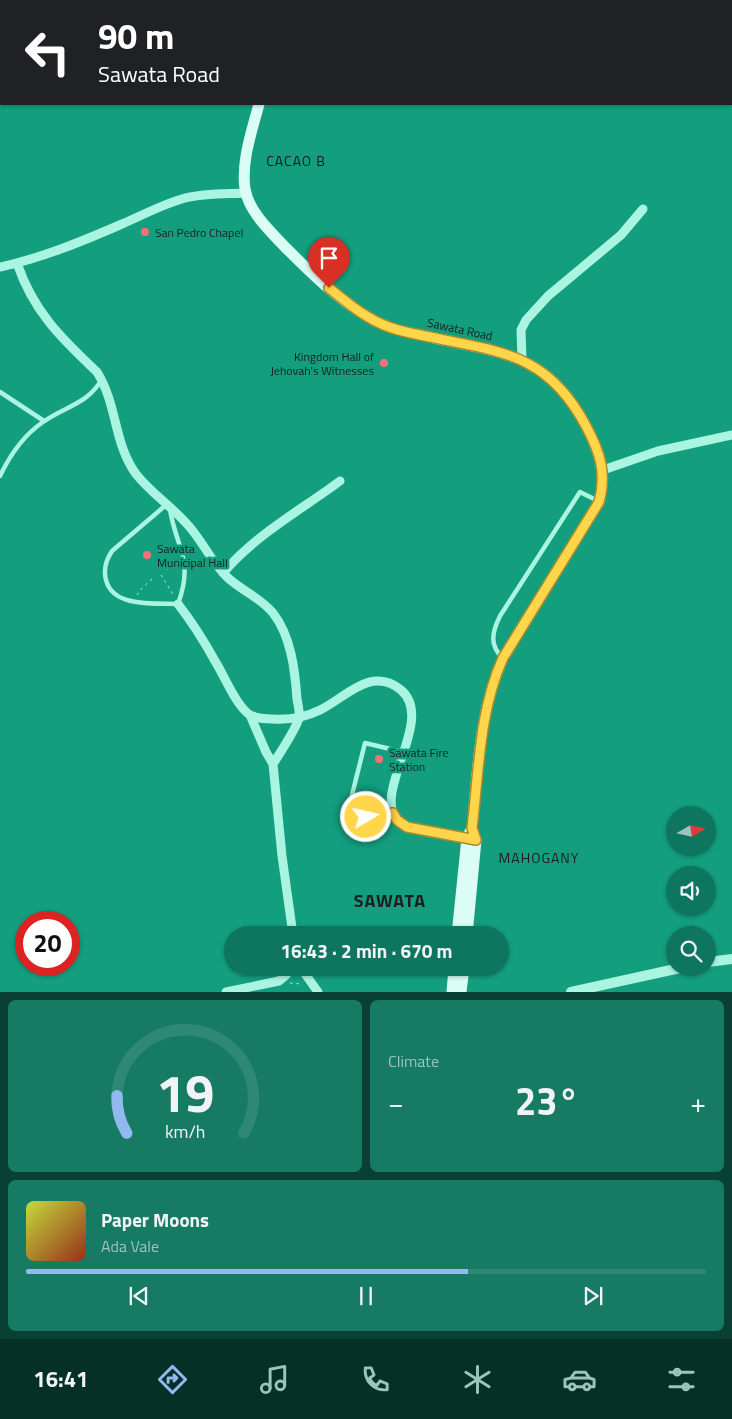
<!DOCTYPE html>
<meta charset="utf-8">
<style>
body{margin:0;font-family:"Titillium Web",sans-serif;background:#177b64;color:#f1f3f6;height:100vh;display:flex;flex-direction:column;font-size:19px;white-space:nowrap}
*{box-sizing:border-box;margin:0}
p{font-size:16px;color:#9bc4bc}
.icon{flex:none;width:28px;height:28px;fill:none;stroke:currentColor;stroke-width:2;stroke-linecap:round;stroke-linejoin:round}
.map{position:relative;height:992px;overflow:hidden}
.panel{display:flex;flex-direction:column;gap:8px;padding:8px;background:#084134;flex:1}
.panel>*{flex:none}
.guide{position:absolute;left:0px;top:0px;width:732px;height:105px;box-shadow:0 1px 4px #0004;background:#202124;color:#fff;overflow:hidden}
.needle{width:32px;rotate:81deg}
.tools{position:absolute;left:666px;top:806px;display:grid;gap:10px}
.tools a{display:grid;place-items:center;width:50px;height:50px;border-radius:50%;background:#0e765e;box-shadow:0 1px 4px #0004;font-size:25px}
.speed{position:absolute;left:15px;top:911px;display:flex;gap:10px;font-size:25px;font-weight:700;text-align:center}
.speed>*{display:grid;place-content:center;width:65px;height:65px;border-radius:50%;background:#0e765e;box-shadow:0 1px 4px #0004;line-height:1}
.speed .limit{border:8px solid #d22;background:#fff;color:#111}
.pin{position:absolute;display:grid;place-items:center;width:42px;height:42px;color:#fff;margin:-51px -21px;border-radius:50% 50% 50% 0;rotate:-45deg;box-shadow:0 0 5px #0007}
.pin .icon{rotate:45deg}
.me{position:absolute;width:55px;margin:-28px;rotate:81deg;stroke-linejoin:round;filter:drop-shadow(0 0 4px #0008)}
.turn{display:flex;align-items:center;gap:18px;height:105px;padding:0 15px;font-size:22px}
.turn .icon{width:65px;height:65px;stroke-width:2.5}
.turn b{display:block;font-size:35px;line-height:42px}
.big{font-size:38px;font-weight:700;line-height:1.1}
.panel .card{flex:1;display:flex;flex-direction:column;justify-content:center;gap:8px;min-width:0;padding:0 18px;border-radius:8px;background:#177b64}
.panel .dial{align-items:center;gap:0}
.dial svg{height:130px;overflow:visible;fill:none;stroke:#2e8873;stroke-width:7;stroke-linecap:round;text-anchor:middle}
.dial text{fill:#f1f3f6;stroke:none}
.song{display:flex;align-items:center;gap:15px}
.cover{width:60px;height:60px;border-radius:8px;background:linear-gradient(135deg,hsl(70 70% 55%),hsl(10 70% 35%))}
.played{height:5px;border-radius:2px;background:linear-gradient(90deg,#90b9f0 65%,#2e8873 65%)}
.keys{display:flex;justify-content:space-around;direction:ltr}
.heat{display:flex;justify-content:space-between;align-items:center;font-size:28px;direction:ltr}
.panel .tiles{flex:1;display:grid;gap:8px;grid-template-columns:1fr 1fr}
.card:last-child{grid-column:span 2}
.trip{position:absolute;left:224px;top:926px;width:285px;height:50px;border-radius:25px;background:#0e765e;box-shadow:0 1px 4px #0004;font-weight:700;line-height:50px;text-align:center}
.tabs{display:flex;height:80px;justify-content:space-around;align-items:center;background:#062f26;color:#9bc4bc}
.tabs .icon{width:35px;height:35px}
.tabs .selected{color:#90b9f0}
.tabs b{font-size:22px;color:#f1f3f6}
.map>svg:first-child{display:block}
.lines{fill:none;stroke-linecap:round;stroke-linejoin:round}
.path{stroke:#aaf4e2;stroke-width:1;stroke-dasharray:2.5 4;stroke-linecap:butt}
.service{stroke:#aaf4e2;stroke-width:4.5}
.minor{stroke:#aaf4e2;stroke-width:9}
.tertiary{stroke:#aaf4e2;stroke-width:10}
.secondary{stroke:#dafdf5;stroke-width:11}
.route-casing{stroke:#a68a30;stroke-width:12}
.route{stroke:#ffd54a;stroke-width:9}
.poi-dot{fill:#ff6d79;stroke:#139e7e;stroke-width:2}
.labels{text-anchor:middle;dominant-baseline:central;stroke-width:5;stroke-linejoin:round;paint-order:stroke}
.poi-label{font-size:12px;fill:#1d1d1d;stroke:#139e7e;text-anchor:start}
.street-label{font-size:12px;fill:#1d1d1d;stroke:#139e7e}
.neighbourhood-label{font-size:14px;letter-spacing:1px;fill:#1d1d1d;stroke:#139e7e}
.district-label{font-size:18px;font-weight:bold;letter-spacing:1px;fill:#1d1d1d;stroke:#139e7e}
</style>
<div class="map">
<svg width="732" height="992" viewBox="0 0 732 992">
<rect width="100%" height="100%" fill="#139e7e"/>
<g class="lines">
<path class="path" d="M167 569 177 566
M161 575 174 596
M137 595 142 588 153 578
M290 983 301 984"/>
<path class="service" d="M0 392 44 421
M0 476C10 455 24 435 43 422 65 406 87 405 102 379
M166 505 112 551C106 560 103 569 106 580 113 608 155 603 178 604 194 560 177 550 170 510
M503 658C489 646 492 632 500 616L580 492 598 501
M393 813 366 817 358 816 353 810 351 799 365 743 403 752"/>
<path class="minor" d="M17 263C33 311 61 338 97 372 118 406 113 442 136 474 151 493 171 506 187 524 202 540 210 560 226 576 240 590 260 597 273 613 291 636 295 670 297 699 298 704 300 713 299 718 296 729 280 753 273 764
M0 267C42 258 83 241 122 224 143 215 163 204 185 198 205 193 225 194 246 193
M522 359 521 330 526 320 548 296 621 235 643 209
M603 470 658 451 732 435
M223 573C255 535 301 510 340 481
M178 604C192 622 204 641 215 661 224 675 236 706 250 715 256 718 266 719 272 719 288 720 306 717 320 710 345 698 372 665 401 690 439 722 360 804 406 826 420 833 456 837 473 839
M250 715 266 752 273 764 282 856 293 935
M301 968 318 992
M226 992 279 981 285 976 292 968"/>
<path class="tertiary" d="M708 962 732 959
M571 992 680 968"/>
<path class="secondary" d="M274 0V1
M259 104C252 131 241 161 245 189 249 212 270 231 285 247 315 277 347 309 386 326 401 332 418 334 434 338 505 353 549 355 586 426 600 452 607 473 599 502L503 658C479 711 478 771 472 828L467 838 457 935
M467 935 476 840 472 828
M452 992 454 968
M461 992 464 968"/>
</g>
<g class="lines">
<g class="route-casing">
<path id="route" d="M329 288C348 303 366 319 389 327 402 332 416 334 430 337 502 352 548 354 586 426 600 452 607 473 599 502L503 658C479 711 479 771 472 828L476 840 407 827 397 820 393 813 366 817"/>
</g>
<use href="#route" class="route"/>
</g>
<g class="poi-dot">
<circle cx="145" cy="232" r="5"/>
<circle cx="384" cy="363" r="5"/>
<circle cx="147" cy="555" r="5"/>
<circle cx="379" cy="759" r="5"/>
</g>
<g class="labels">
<g class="poi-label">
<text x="155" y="232">San Pedro Chapel</text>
<text x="374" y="356" text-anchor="end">Kingdom Hall of<tspan x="374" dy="14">Jehovah's Witnesses</tspan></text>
<text x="157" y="548">Sawata<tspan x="157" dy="14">Municipal Hall</tspan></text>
<text x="389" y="752">Sawata Fire<tspan x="389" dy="14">Station</tspan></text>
</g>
<g class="street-label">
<text transform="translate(460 329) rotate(12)">Sawata Road</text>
</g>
<g class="neighbourhood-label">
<text x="296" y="160">CACAO B</text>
<text x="539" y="857">MAHOGANY</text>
</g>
<g class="district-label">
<text x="390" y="900">SAWATA</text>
</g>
</g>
</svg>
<div class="tools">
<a><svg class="needle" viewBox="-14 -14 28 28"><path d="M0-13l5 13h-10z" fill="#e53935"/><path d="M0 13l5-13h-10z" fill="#9bc4bc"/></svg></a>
<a><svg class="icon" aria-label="sound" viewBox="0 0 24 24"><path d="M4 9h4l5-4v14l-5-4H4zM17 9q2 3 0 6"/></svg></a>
<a><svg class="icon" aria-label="search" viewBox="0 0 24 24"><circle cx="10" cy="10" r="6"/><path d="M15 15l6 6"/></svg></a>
</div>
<div class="speed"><div class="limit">20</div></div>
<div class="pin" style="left:329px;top:288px;background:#d93025"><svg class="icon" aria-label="arrive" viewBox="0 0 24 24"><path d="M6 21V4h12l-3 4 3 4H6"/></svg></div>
<svg class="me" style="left:366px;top:817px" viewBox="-20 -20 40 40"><circle r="17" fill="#ffd54a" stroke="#fff" stroke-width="3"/><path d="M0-11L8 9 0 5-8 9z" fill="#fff"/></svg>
<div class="trip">16:43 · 2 min · 670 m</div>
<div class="guide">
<div class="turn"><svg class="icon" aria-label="left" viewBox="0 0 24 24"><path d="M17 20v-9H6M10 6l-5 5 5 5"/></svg><div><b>90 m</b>Sawata Road</div></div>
</div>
</div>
<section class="panel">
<div class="tiles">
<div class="card dial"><svg viewBox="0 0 100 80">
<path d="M14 69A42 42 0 1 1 86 69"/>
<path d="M14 69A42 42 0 0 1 8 46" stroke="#90b9f0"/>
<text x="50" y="56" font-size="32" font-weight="700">19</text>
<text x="50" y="72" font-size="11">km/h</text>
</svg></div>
<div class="card"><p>Climate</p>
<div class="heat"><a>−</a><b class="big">23°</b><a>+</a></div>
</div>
<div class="card">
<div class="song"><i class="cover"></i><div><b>Paper Moons</b><p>Ada Vale</p></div></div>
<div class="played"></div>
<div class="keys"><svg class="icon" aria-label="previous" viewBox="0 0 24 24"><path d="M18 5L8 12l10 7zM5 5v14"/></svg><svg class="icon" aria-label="pause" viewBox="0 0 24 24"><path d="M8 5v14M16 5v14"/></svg><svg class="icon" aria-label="next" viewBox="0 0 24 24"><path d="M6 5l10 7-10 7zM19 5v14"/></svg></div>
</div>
</div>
</section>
<nav class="tabs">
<b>16:41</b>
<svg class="icon selected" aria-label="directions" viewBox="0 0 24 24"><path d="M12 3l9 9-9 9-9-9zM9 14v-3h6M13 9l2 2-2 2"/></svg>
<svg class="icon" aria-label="music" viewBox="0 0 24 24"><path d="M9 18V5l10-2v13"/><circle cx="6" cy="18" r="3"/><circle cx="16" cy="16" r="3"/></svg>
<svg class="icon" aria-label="phone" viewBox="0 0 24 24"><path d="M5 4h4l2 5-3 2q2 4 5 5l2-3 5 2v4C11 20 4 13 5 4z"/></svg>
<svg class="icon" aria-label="climate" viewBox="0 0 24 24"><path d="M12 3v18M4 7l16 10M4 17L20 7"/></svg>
<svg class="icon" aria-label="car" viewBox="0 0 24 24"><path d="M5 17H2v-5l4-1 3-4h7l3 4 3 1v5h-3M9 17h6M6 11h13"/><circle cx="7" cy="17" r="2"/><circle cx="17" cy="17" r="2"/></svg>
<svg class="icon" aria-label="filters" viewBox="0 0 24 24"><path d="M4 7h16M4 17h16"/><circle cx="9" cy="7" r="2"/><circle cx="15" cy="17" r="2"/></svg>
</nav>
